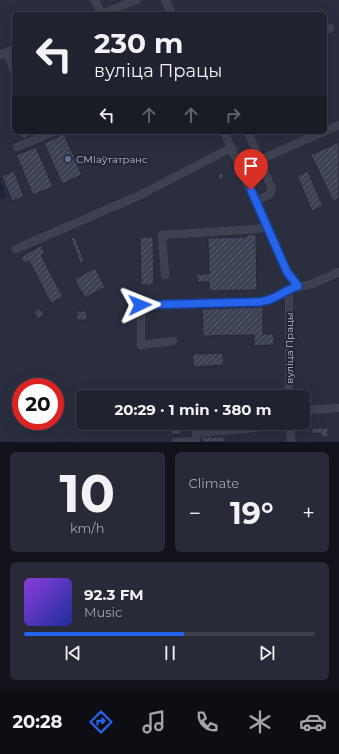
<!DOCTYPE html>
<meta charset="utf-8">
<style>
body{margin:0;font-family:Montserrat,sans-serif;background:#282a37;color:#f1f3f6;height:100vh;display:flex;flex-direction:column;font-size:15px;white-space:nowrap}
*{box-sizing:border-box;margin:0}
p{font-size:13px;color:#a2a4aa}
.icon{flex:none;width:22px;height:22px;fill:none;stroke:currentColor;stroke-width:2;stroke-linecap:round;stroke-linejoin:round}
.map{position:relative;height:442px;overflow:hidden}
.panel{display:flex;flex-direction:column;gap:10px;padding:10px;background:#12131a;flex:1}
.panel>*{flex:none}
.guide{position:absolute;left:12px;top:12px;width:315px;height:122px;border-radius:6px;box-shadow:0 4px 16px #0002,0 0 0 1px #3d3f4b;background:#20222f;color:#f1f3f6;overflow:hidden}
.speed{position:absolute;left:12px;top:378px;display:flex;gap:8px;font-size:20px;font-weight:700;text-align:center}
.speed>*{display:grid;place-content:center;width:52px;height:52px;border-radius:50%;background:#20222f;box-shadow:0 4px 16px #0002,0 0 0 1px #3d3f4b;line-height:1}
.speed .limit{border:6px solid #d22;background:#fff;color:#111}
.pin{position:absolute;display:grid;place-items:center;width:34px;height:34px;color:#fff;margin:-41px -17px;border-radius:50% 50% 50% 0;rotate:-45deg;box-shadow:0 0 4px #0007}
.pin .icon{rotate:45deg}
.me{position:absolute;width:44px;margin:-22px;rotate:88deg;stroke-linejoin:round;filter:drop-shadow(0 0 3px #0008)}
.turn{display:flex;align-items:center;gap:14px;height:84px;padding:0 16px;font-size:18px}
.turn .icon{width:52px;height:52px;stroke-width:2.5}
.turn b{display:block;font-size:28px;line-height:34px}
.lanes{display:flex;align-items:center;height:38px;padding:0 16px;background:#0003;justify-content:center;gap:20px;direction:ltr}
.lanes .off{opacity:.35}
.big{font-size:30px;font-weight:700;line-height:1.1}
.panel .card{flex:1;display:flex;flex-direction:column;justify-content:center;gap:6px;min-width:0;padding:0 14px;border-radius:6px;background:#282a37}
.panel .dial{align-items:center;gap:0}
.dial b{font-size:52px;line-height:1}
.song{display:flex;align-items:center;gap:12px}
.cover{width:48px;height:48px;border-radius:6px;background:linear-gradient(135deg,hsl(270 70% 55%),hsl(230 70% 35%))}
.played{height:4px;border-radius:2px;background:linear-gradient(90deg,#2563eb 55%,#3d3f4b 55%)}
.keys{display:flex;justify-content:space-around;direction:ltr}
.heat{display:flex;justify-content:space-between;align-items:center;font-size:22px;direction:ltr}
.panel .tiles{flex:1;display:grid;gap:10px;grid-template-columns:1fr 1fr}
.card:last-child{grid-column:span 2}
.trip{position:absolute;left:76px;top:390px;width:234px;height:40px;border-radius:6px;background:#20222f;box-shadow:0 4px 16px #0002,0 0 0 1px #3d3f4b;font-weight:700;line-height:40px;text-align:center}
.tabs{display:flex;height:64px;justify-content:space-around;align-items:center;background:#0d0e13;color:#a2a4aa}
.tabs .icon{width:28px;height:28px}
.tabs .selected{color:#2563eb}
.tabs b{font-size:18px;color:#f1f3f6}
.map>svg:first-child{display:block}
.water{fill:#1e243c}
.building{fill:url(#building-hatch);stroke:#242836}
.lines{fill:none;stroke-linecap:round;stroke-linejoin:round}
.minor-casing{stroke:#474a58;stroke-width:8}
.minor{stroke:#3e414f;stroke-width:7}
.route-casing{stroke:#184099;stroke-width:10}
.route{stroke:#2563eb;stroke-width:7}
.service-dot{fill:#5c6f8a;stroke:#222634;stroke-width:1.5}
.labels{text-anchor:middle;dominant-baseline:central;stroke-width:4;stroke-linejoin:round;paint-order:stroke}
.poi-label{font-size:10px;fill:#babdc9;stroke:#222634;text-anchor:start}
.street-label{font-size:10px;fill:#babdc9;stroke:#222634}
</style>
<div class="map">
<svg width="339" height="442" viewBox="0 0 339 442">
<defs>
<pattern id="building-hatch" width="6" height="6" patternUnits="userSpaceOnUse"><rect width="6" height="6" fill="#3c4254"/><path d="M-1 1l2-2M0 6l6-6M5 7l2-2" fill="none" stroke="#565b6b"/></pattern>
</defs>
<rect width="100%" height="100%" fill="#2a2e3f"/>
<path class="water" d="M0 179 7 197 0 199Z"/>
<path class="building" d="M19 132H39L22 139Z
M64 134 82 175 62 184 44 143Z
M339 142V198L333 201 311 155Z
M36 147 53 187 33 195 16 155Z
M14 171 24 197 12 201 2 176Z
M308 171 323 206 312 211 297 176Z
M223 173 224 179 219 180 218 174Z
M256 234 257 290 209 291V282H197V274H209L208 238 246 237V235Z
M75 237 84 261 80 263 71 238Z
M140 237H153L154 285H141Z
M41 245 45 253 41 255 63 297 51 303 29 261 24 263 21 257Z
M95 268 105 287 85 298 74 279Z
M263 307V334H274V345L254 346V335L203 336 202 309Z
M40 308 44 315 38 319 34 312Z
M77 311H87V320H77Z
M223 353 224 365 193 367V354Z
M171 423H180L181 434 172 435Z
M312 428H328V437H321V433L312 434Z
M202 437H225V442H202Z"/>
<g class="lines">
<g class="minor-casing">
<path id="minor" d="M95 0 101 14
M165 0 172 14
M102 14 136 0
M325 31 330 28
M7 52 14 70
M0 55 14 49
M325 131 339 125
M224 132 287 272 298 286
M248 132 272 189 270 194 256 201
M17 147 53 132
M241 168 323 132
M16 249 138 196 231 148
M165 275 162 235 258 229 266 226
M173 341 141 345V305L259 302 271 300 289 289
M289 397V289L312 284 339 272
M303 410 339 408
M290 423 291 442
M176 442 196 441V433L255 428"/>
</g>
<use href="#minor" class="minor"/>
</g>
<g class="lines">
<g class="route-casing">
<path id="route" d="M140 305 259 302C277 300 282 291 298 286L287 272 251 190"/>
</g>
<use href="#route" class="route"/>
</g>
<circle class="service-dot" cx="68" cy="159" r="4"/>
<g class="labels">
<g class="poi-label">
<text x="76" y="159">СМІаўтатранс</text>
</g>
<g class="street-label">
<text transform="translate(289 348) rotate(-90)">вуліца Працы</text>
</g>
</g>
</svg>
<div class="speed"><div class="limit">20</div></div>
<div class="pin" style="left:251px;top:190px;background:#d93025"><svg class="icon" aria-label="arrive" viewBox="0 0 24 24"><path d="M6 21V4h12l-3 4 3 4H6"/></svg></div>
<svg class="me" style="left:140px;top:305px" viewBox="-20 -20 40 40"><path d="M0-17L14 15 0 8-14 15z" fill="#2563eb" stroke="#fff" stroke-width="4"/></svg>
<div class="trip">20:29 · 1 min · 380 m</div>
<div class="guide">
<div class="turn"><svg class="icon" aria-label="left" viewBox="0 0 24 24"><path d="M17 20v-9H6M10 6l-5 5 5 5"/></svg><div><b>230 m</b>вуліца Працы</div></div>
<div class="lanes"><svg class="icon" aria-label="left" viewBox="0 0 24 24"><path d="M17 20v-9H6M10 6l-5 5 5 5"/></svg><svg class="icon off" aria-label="ahead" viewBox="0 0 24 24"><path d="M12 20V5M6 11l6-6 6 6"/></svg><svg class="icon off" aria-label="ahead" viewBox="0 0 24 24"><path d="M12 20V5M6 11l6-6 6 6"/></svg><svg class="icon off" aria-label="right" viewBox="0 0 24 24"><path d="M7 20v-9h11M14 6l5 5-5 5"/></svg></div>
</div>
</div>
<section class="panel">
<div class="tiles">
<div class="card dial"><b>10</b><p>km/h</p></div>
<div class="card"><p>Climate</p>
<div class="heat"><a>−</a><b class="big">19°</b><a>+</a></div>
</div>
<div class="card">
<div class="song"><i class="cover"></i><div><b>92.3 FM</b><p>Music</p></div></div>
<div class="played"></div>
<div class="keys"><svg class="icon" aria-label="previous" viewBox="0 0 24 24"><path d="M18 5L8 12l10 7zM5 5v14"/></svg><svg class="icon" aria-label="pause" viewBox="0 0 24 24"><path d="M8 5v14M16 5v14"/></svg><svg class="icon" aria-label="next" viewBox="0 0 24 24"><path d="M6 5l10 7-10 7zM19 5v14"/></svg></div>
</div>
</div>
</section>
<nav class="tabs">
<b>20:28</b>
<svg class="icon selected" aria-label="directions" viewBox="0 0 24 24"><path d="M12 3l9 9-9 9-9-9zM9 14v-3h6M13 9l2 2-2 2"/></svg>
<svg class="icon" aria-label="music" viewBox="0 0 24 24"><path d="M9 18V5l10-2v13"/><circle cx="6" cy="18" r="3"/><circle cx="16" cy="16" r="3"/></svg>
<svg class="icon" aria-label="phone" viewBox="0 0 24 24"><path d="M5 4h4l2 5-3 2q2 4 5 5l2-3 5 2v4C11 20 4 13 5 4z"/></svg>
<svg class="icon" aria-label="climate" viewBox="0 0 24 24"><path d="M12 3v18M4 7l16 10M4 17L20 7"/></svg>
<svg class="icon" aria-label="car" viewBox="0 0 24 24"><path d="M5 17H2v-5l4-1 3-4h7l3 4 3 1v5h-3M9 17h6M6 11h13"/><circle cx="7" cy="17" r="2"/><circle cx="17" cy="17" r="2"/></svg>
</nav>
